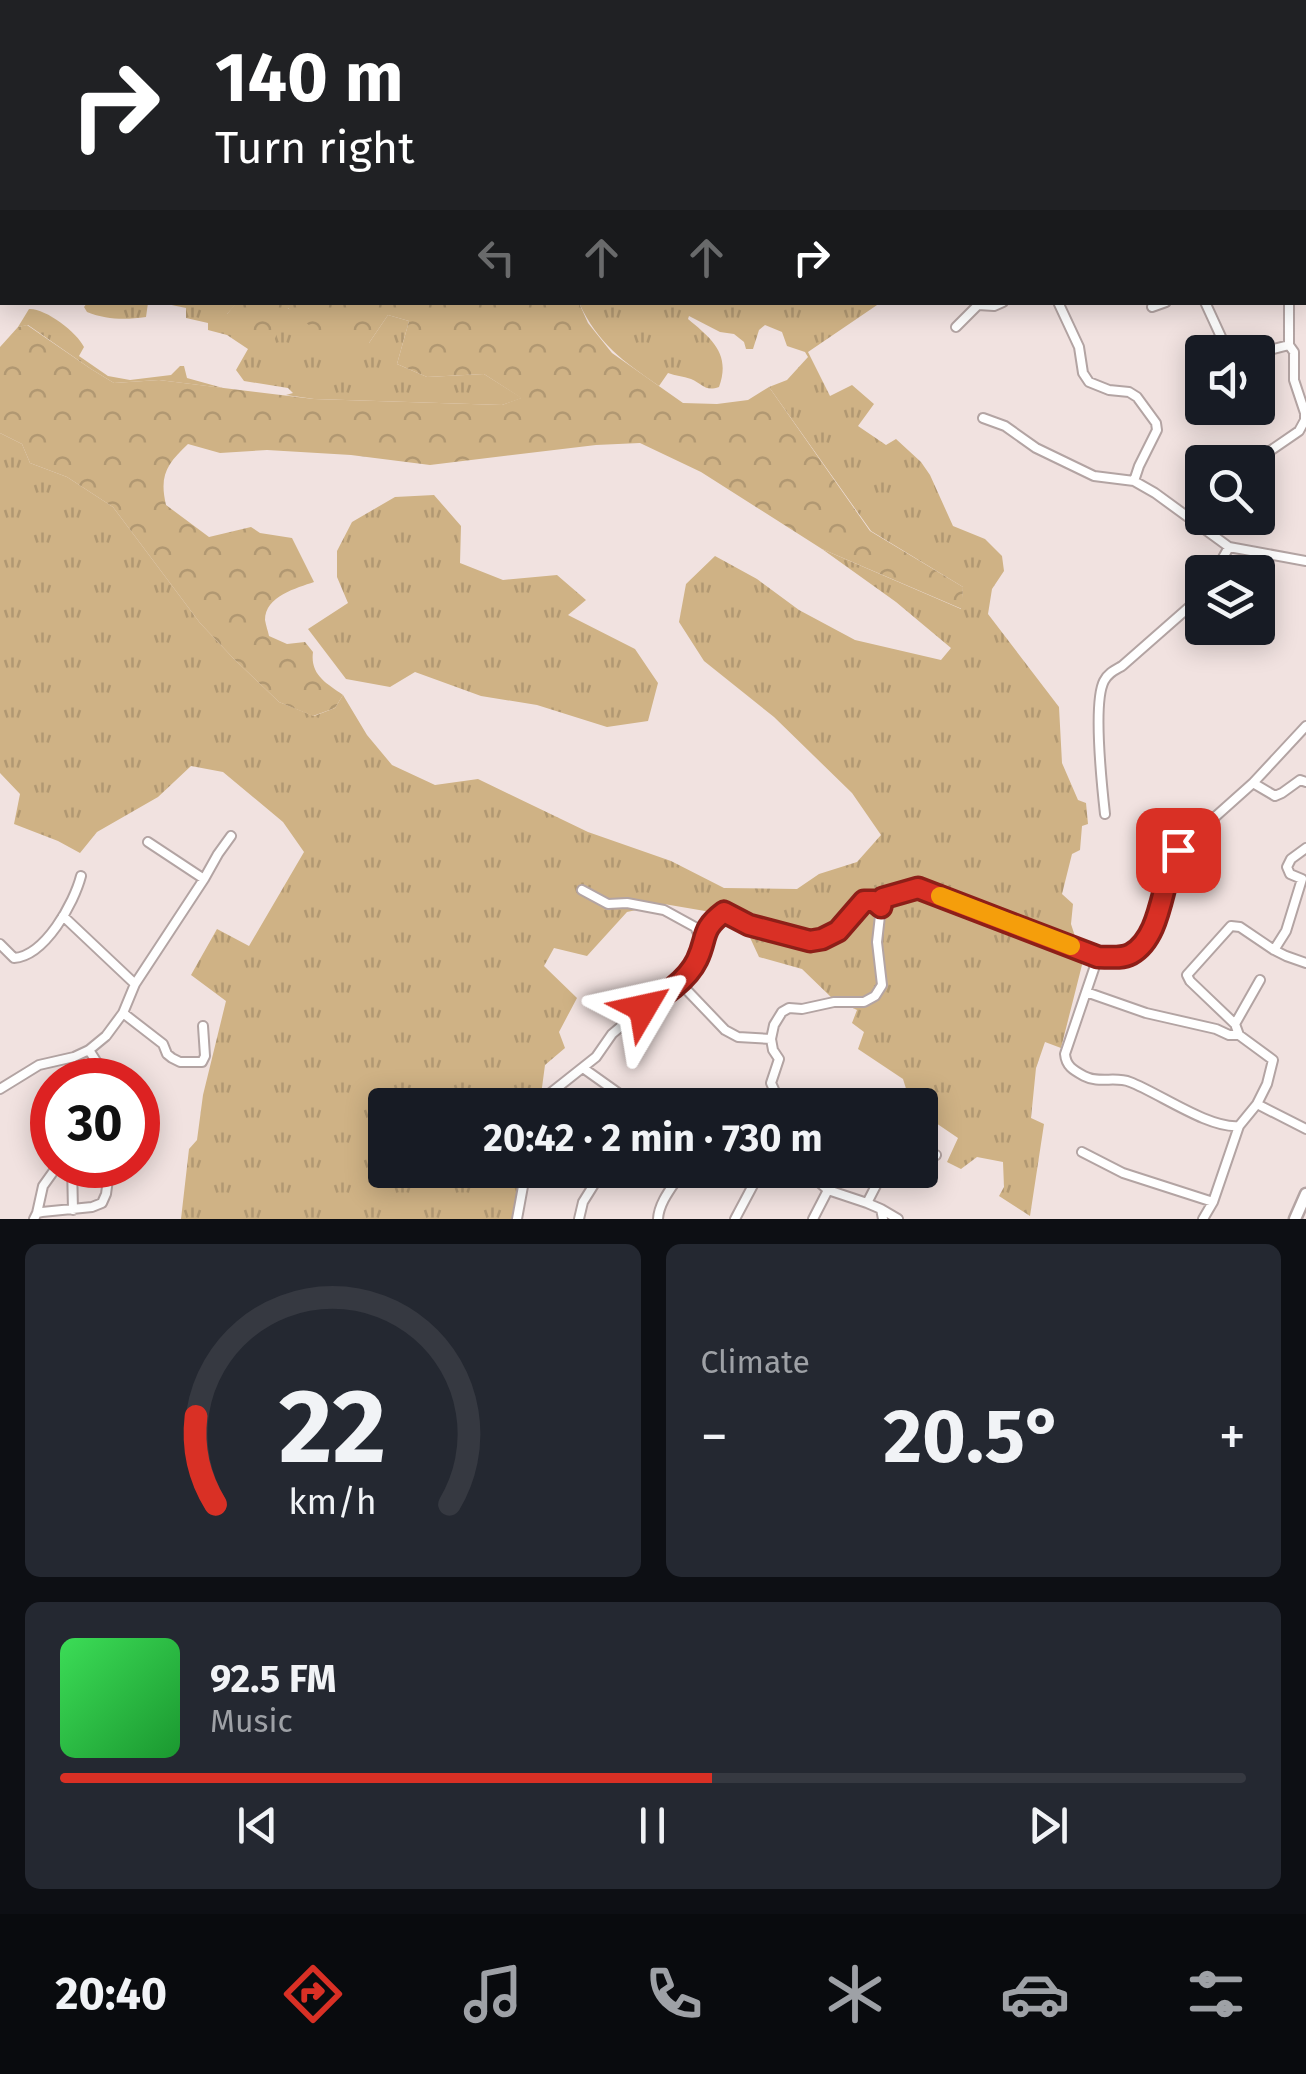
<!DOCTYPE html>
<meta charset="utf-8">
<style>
body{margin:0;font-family:"Fira Sans",sans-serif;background:#242831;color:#f1f3f6;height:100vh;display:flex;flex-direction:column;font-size:38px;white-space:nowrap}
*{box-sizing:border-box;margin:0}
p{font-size:32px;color:#9ea1a6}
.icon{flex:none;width:55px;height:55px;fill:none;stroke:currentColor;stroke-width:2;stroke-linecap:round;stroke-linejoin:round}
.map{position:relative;height:1219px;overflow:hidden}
.panel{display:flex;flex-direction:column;gap:25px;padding:25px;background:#0d0f14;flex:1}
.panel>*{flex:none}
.banner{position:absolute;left:0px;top:0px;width:1308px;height:305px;box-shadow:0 5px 25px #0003;background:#202124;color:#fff;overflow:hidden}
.fabs{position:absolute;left:1185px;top:335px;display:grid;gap:20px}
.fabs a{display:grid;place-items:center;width:90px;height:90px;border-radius:10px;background:#171b24;box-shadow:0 5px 25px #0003;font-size:50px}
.speed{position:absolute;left:30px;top:1058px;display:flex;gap:20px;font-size:50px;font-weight:700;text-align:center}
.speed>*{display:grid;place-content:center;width:130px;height:130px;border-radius:50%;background:#171b24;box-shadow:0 5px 25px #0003;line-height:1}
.speed .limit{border:15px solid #d22;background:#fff;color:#111}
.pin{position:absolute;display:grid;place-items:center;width:85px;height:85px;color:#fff;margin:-42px;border-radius:20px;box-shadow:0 5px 15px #0006}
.me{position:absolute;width:110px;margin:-55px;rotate:54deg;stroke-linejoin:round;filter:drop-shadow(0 0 8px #0008)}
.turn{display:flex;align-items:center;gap:35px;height:210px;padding:0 50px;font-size:45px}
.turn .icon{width:130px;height:130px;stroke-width:2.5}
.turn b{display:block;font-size:70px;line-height:85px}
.lanes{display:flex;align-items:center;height:95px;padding:0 50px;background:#0003;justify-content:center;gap:50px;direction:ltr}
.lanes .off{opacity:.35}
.big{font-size:75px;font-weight:700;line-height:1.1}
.panel .tile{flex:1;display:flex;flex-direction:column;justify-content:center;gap:15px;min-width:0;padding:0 35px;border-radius:15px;background:#242831}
.panel .dial{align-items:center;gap:0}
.dial svg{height:260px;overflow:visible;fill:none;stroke:#363941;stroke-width:7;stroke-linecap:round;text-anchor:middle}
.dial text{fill:#f1f3f6;stroke:none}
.song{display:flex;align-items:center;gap:30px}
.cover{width:120px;height:120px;border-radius:15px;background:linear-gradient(135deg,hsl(130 70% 55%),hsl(130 70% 35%))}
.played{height:10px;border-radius:5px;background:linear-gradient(90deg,#d93025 55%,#363941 55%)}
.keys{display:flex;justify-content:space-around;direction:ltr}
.heat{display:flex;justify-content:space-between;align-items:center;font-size:55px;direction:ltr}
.panel .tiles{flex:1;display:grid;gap:25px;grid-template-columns:1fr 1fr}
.tile:last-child{grid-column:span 2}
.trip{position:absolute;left:368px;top:1088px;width:570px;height:100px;border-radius:10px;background:#171b24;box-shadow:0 5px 25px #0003;font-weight:700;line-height:100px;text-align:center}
.dock{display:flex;height:160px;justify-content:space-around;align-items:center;background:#090b0e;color:#9ea1a6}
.dock .icon{width:70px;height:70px}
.dock .selected{color:#d93025}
.dock b{font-size:45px;color:#f1f3f6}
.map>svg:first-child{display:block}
.grass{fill:url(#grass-tufts)}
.forest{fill:url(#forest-crowns)}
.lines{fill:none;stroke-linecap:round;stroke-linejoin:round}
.street-casing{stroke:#b3a4a3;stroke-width:12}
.secondary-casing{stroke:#b3a4a3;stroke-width:15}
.street{stroke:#fff;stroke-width:8}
.secondary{stroke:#fff;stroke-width:10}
.route-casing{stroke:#8d1f18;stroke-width:25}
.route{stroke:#d93025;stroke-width:18}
.slow{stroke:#f59e0b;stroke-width:18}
</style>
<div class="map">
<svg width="1306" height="1219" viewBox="0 0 1306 1219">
<defs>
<pattern id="grass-tufts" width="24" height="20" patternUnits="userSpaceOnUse" patternTransform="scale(2.5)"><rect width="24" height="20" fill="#cfb285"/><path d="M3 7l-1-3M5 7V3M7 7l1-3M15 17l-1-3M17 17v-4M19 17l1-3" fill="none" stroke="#b19872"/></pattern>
<pattern id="forest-crowns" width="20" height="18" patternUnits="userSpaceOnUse" patternTransform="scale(2.5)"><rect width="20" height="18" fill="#cfb285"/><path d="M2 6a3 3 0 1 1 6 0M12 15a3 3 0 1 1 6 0" fill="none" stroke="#b19872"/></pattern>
</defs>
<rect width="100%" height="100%" fill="#f1e2e0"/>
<path class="grass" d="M0 0H254L252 2H2V117L0 113Z
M87 303V302L148 303 146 317C126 320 107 320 87 312L84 307Z
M162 303H237L227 314 287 308 369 343 388 315 409 321 397 364 427 377 484 374 522 398 502 405 314 399 286 395 293 393 288 388 244 381 236 370 248 349 227 335 208 330V323L186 318V308Z
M579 303H880L808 352 830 396 852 385 874 404 858 426 886 445 896 439 921 462 930 475 953 526 985 539 1002 556 1004 571 992 589 988 614 1059 707 1062 763 1078 800 1086 803 1088 824 1082 826 1080 850 1072 854 1062 894 1073 904 1071 924 1083 961 1061 1048 1045 1042 1036 1068 1031 1118 1044 1124 1030 1216 999 1196 1004 1187 1003 1162 977 1157 961 1169 947 1162 958 1138 933 1121 920 1105 908 1095 903 1079 858 1049 864 1032 852 1023 857 1010 832 998 802 969 759 957 746 929 705 911 664 904 627 912 587 956 554 948 544 966 577 998 559 1032 565 1048 545 1065 541 1095 533 1105H385V1170H522L512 1219H181L189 1149 197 1140 203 1095 226 1001 191 975 217 929 249 946 304 852 283 822 223 772 191 766 158 797 97 832 80 853 58 841 14 824 20 794 0 773V433L22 444 30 463 67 477 113 507 200 623 234 659 279 702 314 716 335 708 343 695 367 735 392 765 435 785 478 779 588 832 671 861 724 888 797 889 819 874 857 862 881 835 852 793 774 717 704 661 679 622 686 584 715 556 757 579 799 610 855 640 941 660 951 648 896 602 822 549 961 609 963 587 871 531 769 387 787 380 808 357 805 352 787 346 782 332 765 325 759 330 753 349H746L744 342 734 334 720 332 689 316 688 319C712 339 731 354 719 387 705 392 703 384 691 379 683 376 675 376 668 373L659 386C622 360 599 345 579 303Z
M29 309C45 308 77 332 84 347L79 356 108 376 130 380 171 375 180 366H184L187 378 223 388 159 380 114 383 91 369 28 325 18 327Z
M434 495 461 526 460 563 503 580 557 575 586 600 568 615 635 649 658 683 648 721 607 727 537 705 481 696 415 672 390 687 346 679 308 629 348 603 337 577V551L352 522 395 497Z"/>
<path class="forest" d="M237 302 579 303 588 323 612 353 683 403 717 404 748 400 769 387 870 531 963 587 962 609 822 549 701 472 640 443 596 445 430 465 351 455 267 450 220 453 188 444C167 464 159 475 166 505L209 537 251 527 260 533 292 538 314 582C297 588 265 596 265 620 266 626 268 631 269 636L287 644 305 642 313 652C310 675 326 683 343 695L335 708 313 716 279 702 234 659 200 623 113 507 67 477 30 463 22 444 0 433V347L18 327 27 325 91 369 114 383 159 380 314 399 502 405 521 398 484 374 427 377 397 364 409 321 388 315 369 343H331L288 308 273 343 243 337 227 314Z"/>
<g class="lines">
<g class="street-casing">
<path id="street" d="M1201 0 1208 2
M1021 2 1022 0
M1095 2 1096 0
M1170 2V0
M1237 2 1238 0
M1305 3H1306
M1305 111H1306
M1305 242H1306
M1058 302 1079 347 1083 373 1089 382 1109 390 1129 392 1137 397 1156 423 1157 430 1139 466 1134 481
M1205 302 1228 352
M1152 307 1166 302
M956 327 978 305 994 306 1003 302
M1258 353 1289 345
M983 418 1005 426 1036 448 1094 476 1134 481 1155 493 1229 547
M1254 462 1299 431 1305 420V413L1294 380V352L1289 345V302
M1213 535 1215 518
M1215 572 1229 547 1306 561
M1253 783 1275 796 1282 793 1300 780 1306 782
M1105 814C1102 787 1093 702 1104 681 1108 673 1115 670 1122 666L1196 601 1202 591
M1306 848 1291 859 1287 867 1290 874 1302 879 1286 931 1274 950 1286 956 1306 963
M204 879 218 854 231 836
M582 890 608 904 627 903 664 910 695 927 702 941
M881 907 883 898 918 888 1098 957C1108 957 1122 959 1131 954 1163 936 1161 879 1178 850L1253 783 1306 726
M63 916 135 984
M0 944 14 958C45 956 74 903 81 876
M1098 957 1065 1054C1066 1066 1073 1070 1084 1076 1099 1084 1115 1076 1130 1082 1159 1093 1209 1129 1239 1126
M680 983 725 1030 738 1037 771 1039
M1086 992 1146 1013 1216 1029 1229 1035H1239L1273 1060 1267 1084 1257 1104
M123 1013 163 1044 167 1054 172 1058 180 1062H202L205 1056 203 1026
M1235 1024 1260 980
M1239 1035 1235 1024 1190 981 1187 975 1231 926 1240 927 1274 950
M89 1050 108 1080
M583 1068 635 1105
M0 1089 39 1065 74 1057 89 1050 106 1036 123 1013 135 984 204 879 148 842
M538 1105 543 1099 596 1057 612 1034 643 1008 659 998 666 990 680 983 697 960 704 932 714 920 724 912 749 925 810 941 822 939 838 931 864 901H874L881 907 877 942 882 985 875 996 864 1002H834L802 1009 789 1008 782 1012 774 1025 771 1039 773 1050 779 1059 771 1083 776 1094V1105
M920 1151 936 1155
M1082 1152 1123 1173 1213 1202
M72 1165 73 1210
M805 1170 828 1190 867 1203
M881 1209 898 1219
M37 1213 43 1186 58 1165
M34 1219 37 1213 42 1212 92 1207 102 1203 106 1194 110 1165
M517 1219 526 1170
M579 1219 583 1202 603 1170
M658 1219C659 1201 674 1185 683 1170
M735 1219 761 1170
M813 1219 828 1190
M883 1219 881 1209 867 1203 884 1170
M1203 1219 1213 1202 1239 1126 1257 1104 1306 1129"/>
</g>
<g class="secondary-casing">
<path id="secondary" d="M1295 1219 1306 1194"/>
</g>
<use href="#street" class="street"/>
<use href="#secondary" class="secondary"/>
</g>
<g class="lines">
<g class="route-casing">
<path id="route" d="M643 1008C663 996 687 981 697 960 708 937 700 930 724 912L749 925 810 941 822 939 838 931 864 901H874L881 907 883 898 918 888 1098 957C1108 957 1122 959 1131 954 1163 936 1161 879 1178 850"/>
</g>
<use href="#route" class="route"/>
<path class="slow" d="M940 896 1071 946"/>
</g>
</svg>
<div class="fabs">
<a><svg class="icon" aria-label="sound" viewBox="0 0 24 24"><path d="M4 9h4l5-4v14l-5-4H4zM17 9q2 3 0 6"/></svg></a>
<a><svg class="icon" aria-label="search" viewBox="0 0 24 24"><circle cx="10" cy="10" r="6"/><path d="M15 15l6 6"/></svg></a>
<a><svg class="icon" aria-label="layers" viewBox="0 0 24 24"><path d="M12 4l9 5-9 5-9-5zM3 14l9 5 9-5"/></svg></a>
</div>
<div class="speed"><div class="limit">30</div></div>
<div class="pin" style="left:1178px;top:850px;background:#d93025"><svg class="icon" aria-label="arrive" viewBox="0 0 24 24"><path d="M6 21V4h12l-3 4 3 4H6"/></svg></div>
<svg class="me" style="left:643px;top:1008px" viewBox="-20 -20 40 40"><path d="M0-17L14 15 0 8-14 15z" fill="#d93025" stroke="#fff" stroke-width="4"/></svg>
<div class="trip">20:42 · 2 min · 730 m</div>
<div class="banner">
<div class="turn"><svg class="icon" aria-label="right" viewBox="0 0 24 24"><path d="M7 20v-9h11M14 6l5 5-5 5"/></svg><div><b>140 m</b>Turn right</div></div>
<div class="lanes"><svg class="icon off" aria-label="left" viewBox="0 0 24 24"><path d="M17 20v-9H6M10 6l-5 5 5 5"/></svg><svg class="icon off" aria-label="ahead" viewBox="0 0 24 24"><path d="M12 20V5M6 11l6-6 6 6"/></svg><svg class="icon off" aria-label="ahead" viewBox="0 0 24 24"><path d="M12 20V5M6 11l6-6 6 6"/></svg><svg class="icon" aria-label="right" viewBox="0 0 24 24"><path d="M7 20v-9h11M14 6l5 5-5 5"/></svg></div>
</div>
</div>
<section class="panel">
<div class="tiles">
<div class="tile dial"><svg viewBox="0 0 100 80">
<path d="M14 69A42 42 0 1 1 86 69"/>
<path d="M14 69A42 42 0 0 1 8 42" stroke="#d93025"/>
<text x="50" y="56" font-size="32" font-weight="700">22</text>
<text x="50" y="72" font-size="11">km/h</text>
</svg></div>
<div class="tile"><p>Climate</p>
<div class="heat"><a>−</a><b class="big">20.5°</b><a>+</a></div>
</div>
<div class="tile">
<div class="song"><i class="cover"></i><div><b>92.5 FM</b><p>Music</p></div></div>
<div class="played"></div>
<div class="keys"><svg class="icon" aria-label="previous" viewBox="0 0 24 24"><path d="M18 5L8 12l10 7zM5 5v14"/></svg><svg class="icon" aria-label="pause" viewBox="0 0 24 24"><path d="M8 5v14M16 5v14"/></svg><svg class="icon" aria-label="next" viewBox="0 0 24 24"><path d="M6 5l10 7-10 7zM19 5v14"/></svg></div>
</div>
</div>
</section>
<nav class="dock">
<b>20:40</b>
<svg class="icon selected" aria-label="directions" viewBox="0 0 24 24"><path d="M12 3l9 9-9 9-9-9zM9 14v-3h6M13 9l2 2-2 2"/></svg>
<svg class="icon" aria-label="music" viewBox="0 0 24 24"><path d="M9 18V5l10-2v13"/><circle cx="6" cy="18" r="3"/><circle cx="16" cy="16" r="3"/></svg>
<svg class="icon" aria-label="phone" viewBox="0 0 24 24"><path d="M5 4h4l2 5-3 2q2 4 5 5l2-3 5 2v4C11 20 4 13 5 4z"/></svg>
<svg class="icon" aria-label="climate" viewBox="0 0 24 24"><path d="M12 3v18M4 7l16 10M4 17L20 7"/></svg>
<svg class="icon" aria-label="car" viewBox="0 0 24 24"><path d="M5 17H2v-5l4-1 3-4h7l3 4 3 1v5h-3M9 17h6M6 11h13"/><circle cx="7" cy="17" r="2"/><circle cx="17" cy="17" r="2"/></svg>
<svg class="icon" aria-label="filters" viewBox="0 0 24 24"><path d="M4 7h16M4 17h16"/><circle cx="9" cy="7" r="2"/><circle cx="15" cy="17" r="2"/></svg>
</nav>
